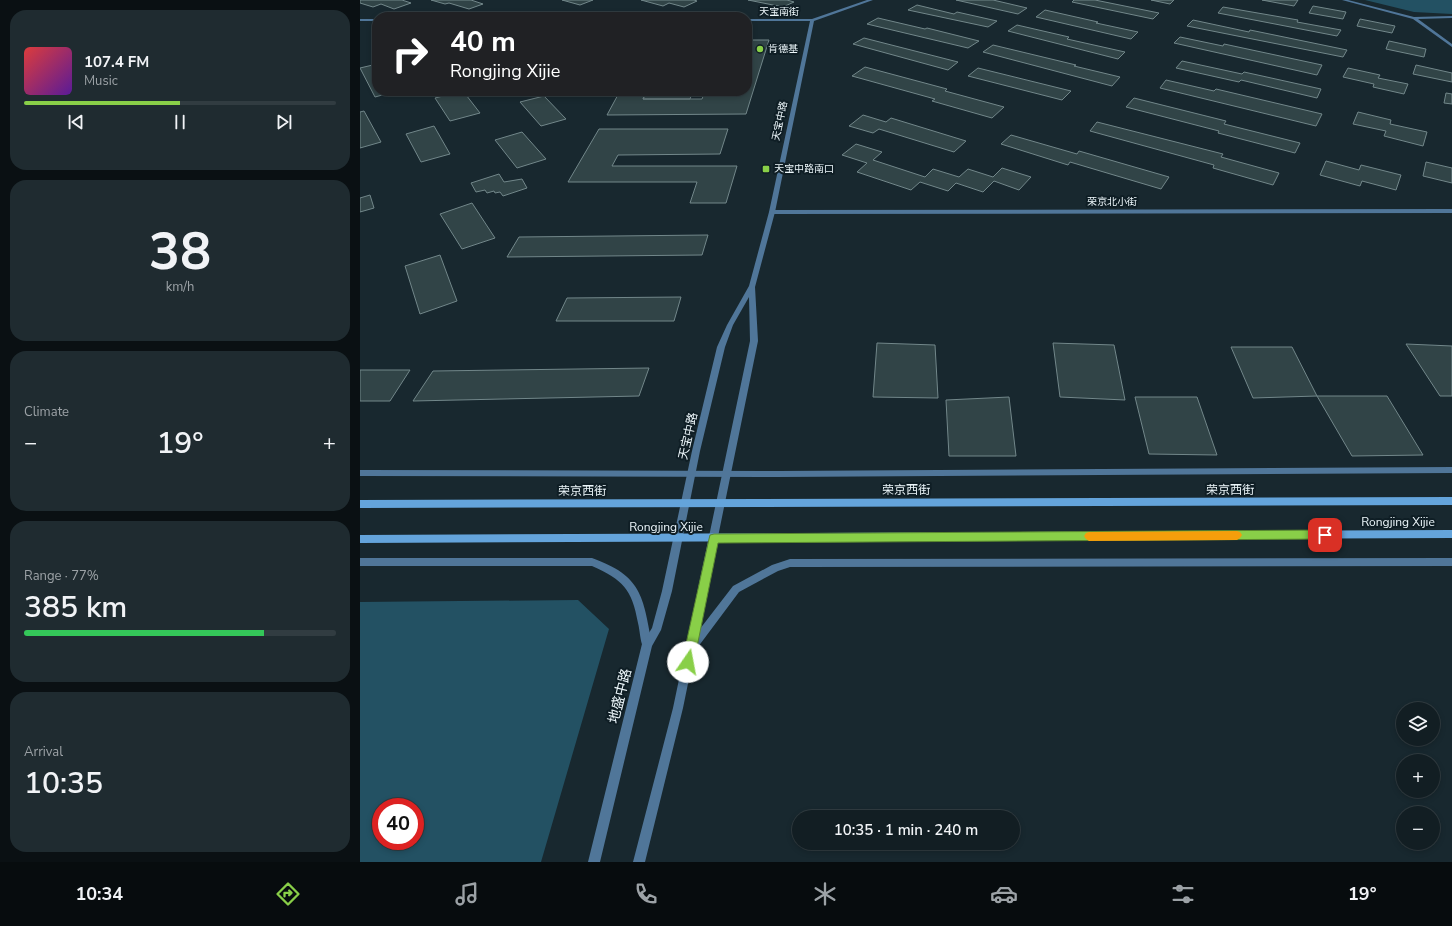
<!DOCTYPE html>
<meta charset="utf-8">
<style>
body{margin:0;font-family:"Nunito Sans","Noto Sans SC",sans-serif;background:#1f2b30;color:#f1f3f6;height:100vh;display:flex;flex-direction:column;font-size:15px;white-space:nowrap}
*{box-sizing:border-box;margin:0}
p{font-size:13px;color:#9ca2a6}
.icon{flex:none;width:22px;height:22px;fill:none;stroke:currentColor;stroke-width:2;stroke-linecap:round;stroke-linejoin:round}
.map{position:relative;flex:1;overflow:hidden}
.panel{display:flex;flex-direction:column;gap:10px;padding:10px;background:#0a1013;width:360px}
.panel>*{flex:none}
.hud{position:absolute;left:12px;top:12px;width:380px;height:84px;border-radius:16px;box-shadow:0 2px 6px #0003,0 0 0 1px #313c41;background:#202124;color:#fff;overflow:hidden}
.controls{position:absolute;left:1036px;top:702px;display:grid;gap:8px}
.controls a{display:grid;place-items:center;width:44px;height:44px;border-radius:50%;background:#121e23;box-shadow:0 2px 6px #0003,0 0 0 1px #313c41;font-size:20px}
.speed{position:absolute;left:12px;top:798px;display:flex;gap:8px;font-size:20px;font-weight:700;text-align:center}
.speed>*{display:grid;place-content:center;width:52px;height:52px;border-radius:50%;background:#121e23;box-shadow:0 2px 6px #0003,0 0 0 1px #313c41;line-height:1}
.speed .limit{border:6px solid #d22;background:#fff;color:#111}
.pin{position:absolute;display:grid;place-items:center;width:34px;height:34px;color:#fff;margin:-17px;border-radius:8px;box-shadow:0 2px 6px #0006}
.me{position:absolute;width:44px;margin:-22px;rotate:12deg;stroke-linejoin:round;filter:drop-shadow(0 0 3px #0008)}
.turn{display:flex;align-items:center;gap:14px;height:84px;padding:0 12px;font-size:18px}
.turn .icon{width:52px;height:52px;stroke-width:2.5}
.turn b{display:block;font-size:28px;line-height:34px}
.big{font-size:30px;font-weight:600;line-height:1.1}
.panel .widget{flex:1;display:flex;flex-direction:column;justify-content:center;gap:6px;min-width:0;padding:0 14px;border-radius:16px;background:#1f2b30}
.panel .dial{align-items:center;gap:0}
.dial b{font-size:52px;line-height:1}
.song{display:flex;align-items:center;gap:12px}
.cover{width:48px;height:48px;border-radius:6px;background:linear-gradient(135deg,hsl(0 70% 55%),hsl(270 70% 35%))}
.played{height:4px;border-radius:2px;background:linear-gradient(90deg,#89cf48 50%,#313c41 50%)}
.keys{display:flex;justify-content:space-around;direction:ltr}
.heat{display:flex;justify-content:space-between;align-items:center;font-size:22px;direction:ltr}
.charge{height:6px;border-radius:3px;background:linear-gradient(90deg,#34c759 77%,#313c41 0)}
.trip{position:absolute;left:432px;top:810px;width:228px;height:40px;border-radius:20px;background:#121e23;box-shadow:0 2px 6px #0003,0 0 0 1px #313c41;font-weight:600;line-height:40px;text-align:center}
.tab-bar{display:flex;height:64px;justify-content:space-around;align-items:center;background:#070c0e;color:#9ca2a6}
.tab-bar .icon{width:28px;height:28px}
.tab-bar .selected{color:#89cf48}
.tab-bar b{font-size:18px;color:#f1f3f6}
main{display:flex;flex:1;min-height:0}
.map>svg:first-child{display:block}
.green{fill:#235163;fill-rule:evenodd}
.building{fill:#314447;stroke:#72878a}
.lines{fill:none;stroke-linecap:round;stroke-linejoin:round}
.minor{fill:#507699;fill-rule:evenodd}
.tertiary{fill:#507699;fill-rule:evenodd}
.secondary{fill:#64a4db;fill-rule:evenodd}
.route{fill:#89cf48;stroke:#59872f}
.slow{fill:#f59e0b}
.poi-dot{fill:#89cf48;stroke:#0f1e25;stroke-width:1.5}
.labels{text-anchor:middle;dominant-baseline:central;stroke-width:4;stroke-linejoin:round;paint-order:stroke}
.far-street-label{font-size:10px;fill:#ecf6fa;stroke:#0f1e25}
.far-poi-label{font-size:10px;fill:#ecf6fa;stroke:#0f1e25;text-anchor:start}
.street-label{font-size:12px;fill:#ecf6fa;stroke:#0f1e25}
.near-street-label{font-size:14px;fill:#ecf6fa;stroke:#0f1e25}
</style>
<main>
<section class="panel">
<div class="widget">
<div class="song"><i class="cover"></i><div><b>107.4 FM</b><p>Music</p></div></div>
<div class="played"></div>
<div class="keys"><svg class="icon" aria-label="previous" viewBox="0 0 24 24"><path d="M18 5L8 12l10 7zM5 5v14"/></svg><svg class="icon" aria-label="pause" viewBox="0 0 24 24"><path d="M8 5v14M16 5v14"/></svg><svg class="icon" aria-label="next" viewBox="0 0 24 24"><path d="M6 5l10 7-10 7zM19 5v14"/></svg></div>
</div>
<div class="widget dial"><b>38</b><p>km/h</p></div>
<div class="widget"><p>Climate</p>
<div class="heat"><a>−</a><b class="big">19°</b><a>+</a></div>
</div>
<div class="widget"><p>Range · 77%</p><b class="big">385 km</b><div class="charge"></div></div>
<div class="widget"><p>Arrival</p><b class="big">10:35</b></div>
</section>
<div class="map">
<svg width="1092" height="862" viewBox="0 0 1092 862">
<rect width="100%" height="100%" fill="#18282f"/>
<path class="green" d="M1005 0H1092V14L1054 12Z
M218 600 249 629 181 862H0V602ZM21 807H55V841H21Z"/>
<path class="building" d="M0 0H42L51 3 34 9 21 4 13 7 0 3Z
M71 0H111L123 4 109 9 89 3 85 4Z
M202 0H233L220 5Z
M281 0H334L337 1 324 7 309 3 303 6Z
M388 0H427L434 2 423 7Z
M596 0H633L667 8 658 14Z
M714 0H735L799 13 793 19 712 2Z
M791 0H814L810 4Z
M902 0H938L934 6Z
M557 5 594 14 597 12 637 21 628 27 548 10Z
M953 6 986 12 983 19 949 13Z
M863 7 938 20 937 22 981 30 977 36 858 13Z
M685 10 738 22 736 23 778 32 771 39 676 17Z
M518 18 565 29 567 28 619 41 608 48 507 24Z
M1000 19 1035 26 1032 33 997 26Z
M833 20 889 32 890 30 987 50 983 57 827 26Z
M657 25 709 37 707 39 765 52 758 59 648 31Z
M820 37 863 46 864 44 962 65 957 75 814 43Z
M504 38 598 62 588 70 493 44Z
M387 40H409L386 114 247 115 260 91H287L283 99H342L345 91H387Z
M1029 41 1066 49 1064 57 1026 49Z
M633 45 716 65 714 66 760 77 752 86 623 52Z
M822 61 882 74 884 72 961 89 957 98 881 80 879 82 816 68Z
M17 64V91H37L15 97 0 68Z
M1056 65 1092 73V82L1053 74Z
M505 67 587 89 585 91 644 107 632 118 572 101 575 99 492 76Z
M618 68 711 91 702 100 608 76Z
M988 68 1020 75 1018 78 1048 84 1044 94 1013 87 1014 84 983 77Z
M806 80 854 91 856 89 962 114 956 126 800 88Z
M103 91 120 113 90 121 75 98Z
M287 91H333L330 99H283Z
M1086 93 1092 94V104L1084 103Z
M184 96 206 119 181 126 160 102Z
M774 98 866 121 864 124 940 143 935 153 858 133 859 131 766 107Z
M4 111 21 142 0 148V112Z
M998 112 1031 120 1030 124 1067 132 1063 146 1024 136 1026 131 993 124Z
M503 115 526 122 531 118 606 141 594 152 519 129 513 133 489 126Z
M737 122 863 154 861 157 919 173 913 185 853 168 854 165 730 131Z
M74 126 90 154 61 162 46 134Z
M239 129H368L360 154 258 155 252 166H377L366 203H330L337 182H208Z
M162 132 186 159 157 168 135 140Z
M651 135 717 154 719 151 809 177 801 189 710 162 708 165 641 144Z
M496 144 522 152 513 160 565 177 573 169 599 177 608 169 633 177 642 168 671 177 659 190 634 181 623 192 596 183 588 191 560 182 551 190 497 172 507 163 482 155Z
M966 161 999 170 1001 165 1041 175 1036 190 1002 181 1000 186 960 175Z
M1066 162 1092 168V183L1063 176Z
M139 174 144 182 162 179 167 188 143 196 140 192 135 193 134 191 127 193 125 190 116 192 111 183Z
M10 195 14 208 0 212V198Z
M112 203 135 238 102 249 80 214Z
M348 235 342 255 147 257 159 237Z
M80 255 97 301 60 314 45 266Z
M321 297 314 321H196L207 298Z
M517 343 575 345 578 398 513 397Z
M693 343 754 345 765 400 700 397Z
M1046 344 1092 346V396H1080Z
M871 347H932L957 396 893 398Z
M289 368 279 396 53 401 73 371Z
M0 370H50L30 401H0Z
M957 396H1027L1063 455 992 456Z
M649 397 656 456H589L586 400Z
M775 397H837L857 455 789 454Z"/>
<g class="lines">
<path class="minor" d="M1092 209V213L412 214 409 212 412 210Z
M1092 467V473L419 477 0 476V470L419 471Z
M0 558H232C282 576 283 596 292 644L291 647 287 649 283 647C280 640 280 631 278 623 272 589 263 580 232 566H0Z
M1092 558V566L430 567 418 571 379 592 335 651 331 652 327 651 326 647 373 586 412 565 430 559Z"/>
<path class="tertiary" d="M507 0H513L454 21 415 212 395 287 398 341 323 708 285 862H273L313 708 390 341 389 297 373 325 365 347 340 451 312 591 301 630 292 646 240 862H228L282 644 292 628 302 591 332 451 357 347 367 325 389 286 409 212 450 21H387V19H452Z
M982 0H988L1054 17 1092 16V18L1058 19 1092 44V47L1053 19Z
M0 19H17V21H0Z"/>
<path class="secondary" d="M1092 497V505L0 508V500Z
M1092 530V538L0 543V535Z"/>
</g>
<path class="route" d="M965 530 970 535 965 539 358 543 334 662 332 666 328 668 324 666 322 662 349 539 350 535 354 534Z"/>
<path class="slow" d="M877 531 880 532 882 535 880 538 877 540 729 541 726 539 724 536 726 533 729 532Z"/>
<g class="poi-dot">
<circle cx="400" cy="49" r="4"/>
<rect x="402" y="165" width="8" height="8" rx="2"/>
</g>
<g class="labels">
<g class="far-street-label">
<text x="419" y="12">天宝南街</text>
<text transform="translate(420 121) rotate(-78)">天宝中路</text>
<text x="752" y="202">荣京北小街</text>
</g>
<g class="far-poi-label">
<text x="408" y="49">肯德基</text>
<text x="414" y="169">天宝中路南口</text>
</g>
<g class="street-label">
<text transform="translate(328 436) rotate(-77)">天宝中路</text>
<text x="546" y="490">荣京西街</text>
<text x="870" y="490">荣京西街</text>
<text x="222" y="491">荣京西街</text>
<text x="1038" y="522">Rongjing Xijie</text>
<text x="306" y="527">Rongjing Xijie</text>
</g>
<g class="near-street-label">
<text transform="translate(260 696) rotate(-76)">地盛中路</text>
</g>
</g>
</svg>
<div class="controls">
<a><svg class="icon" aria-label="layers" viewBox="0 0 24 24"><path d="M12 4l9 5-9 5-9-5zM3 14l9 5 9-5"/></svg></a>
<a>+</a>
<a>−</a>
</div>
<div class="speed"><div class="limit">40</div></div>
<div class="pin" style="left:965px;top:535px;background:#d93025"><svg class="icon" aria-label="arrive" viewBox="0 0 24 24"><path d="M6 21V4h12l-3 4 3 4H6"/></svg></div>
<svg class="me" style="left:328px;top:662px" viewBox="-20 -20 40 40"><circle r="19" fill="#fff"/><path d="M0-13L10 11 0 6-10 11z" fill="#89cf48"/></svg>
<div class="trip">10:35 · 1 min · 240 m</div>
<div class="hud">
<div class="turn"><svg class="icon" aria-label="right" viewBox="0 0 24 24"><path d="M7 20v-9h11M14 6l5 5-5 5"/></svg><div><b>40 m</b>Rongjing Xijie</div></div>
</div>
</div>
</main>
<nav class="tab-bar">
<b>10:34</b>
<svg class="icon selected" aria-label="directions" viewBox="0 0 24 24"><path d="M12 3l9 9-9 9-9-9zM9 14v-3h6M13 9l2 2-2 2"/></svg>
<svg class="icon" aria-label="music" viewBox="0 0 24 24"><path d="M9 18V5l10-2v13"/><circle cx="6" cy="18" r="3"/><circle cx="16" cy="16" r="3"/></svg>
<svg class="icon" aria-label="phone" viewBox="0 0 24 24"><path d="M5 4h4l2 5-3 2q2 4 5 5l2-3 5 2v4C11 20 4 13 5 4z"/></svg>
<svg class="icon" aria-label="climate" viewBox="0 0 24 24"><path d="M12 3v18M4 7l16 10M4 17L20 7"/></svg>
<svg class="icon" aria-label="car" viewBox="0 0 24 24"><path d="M5 17H2v-5l4-1 3-4h7l3 4 3 1v5h-3M9 17h6M6 11h13"/><circle cx="7" cy="17" r="2"/><circle cx="17" cy="17" r="2"/></svg>
<svg class="icon" aria-label="filters" viewBox="0 0 24 24"><path d="M4 7h16M4 17h16"/><circle cx="9" cy="7" r="2"/><circle cx="15" cy="17" r="2"/></svg>
<b>19°</b>
</nav>
